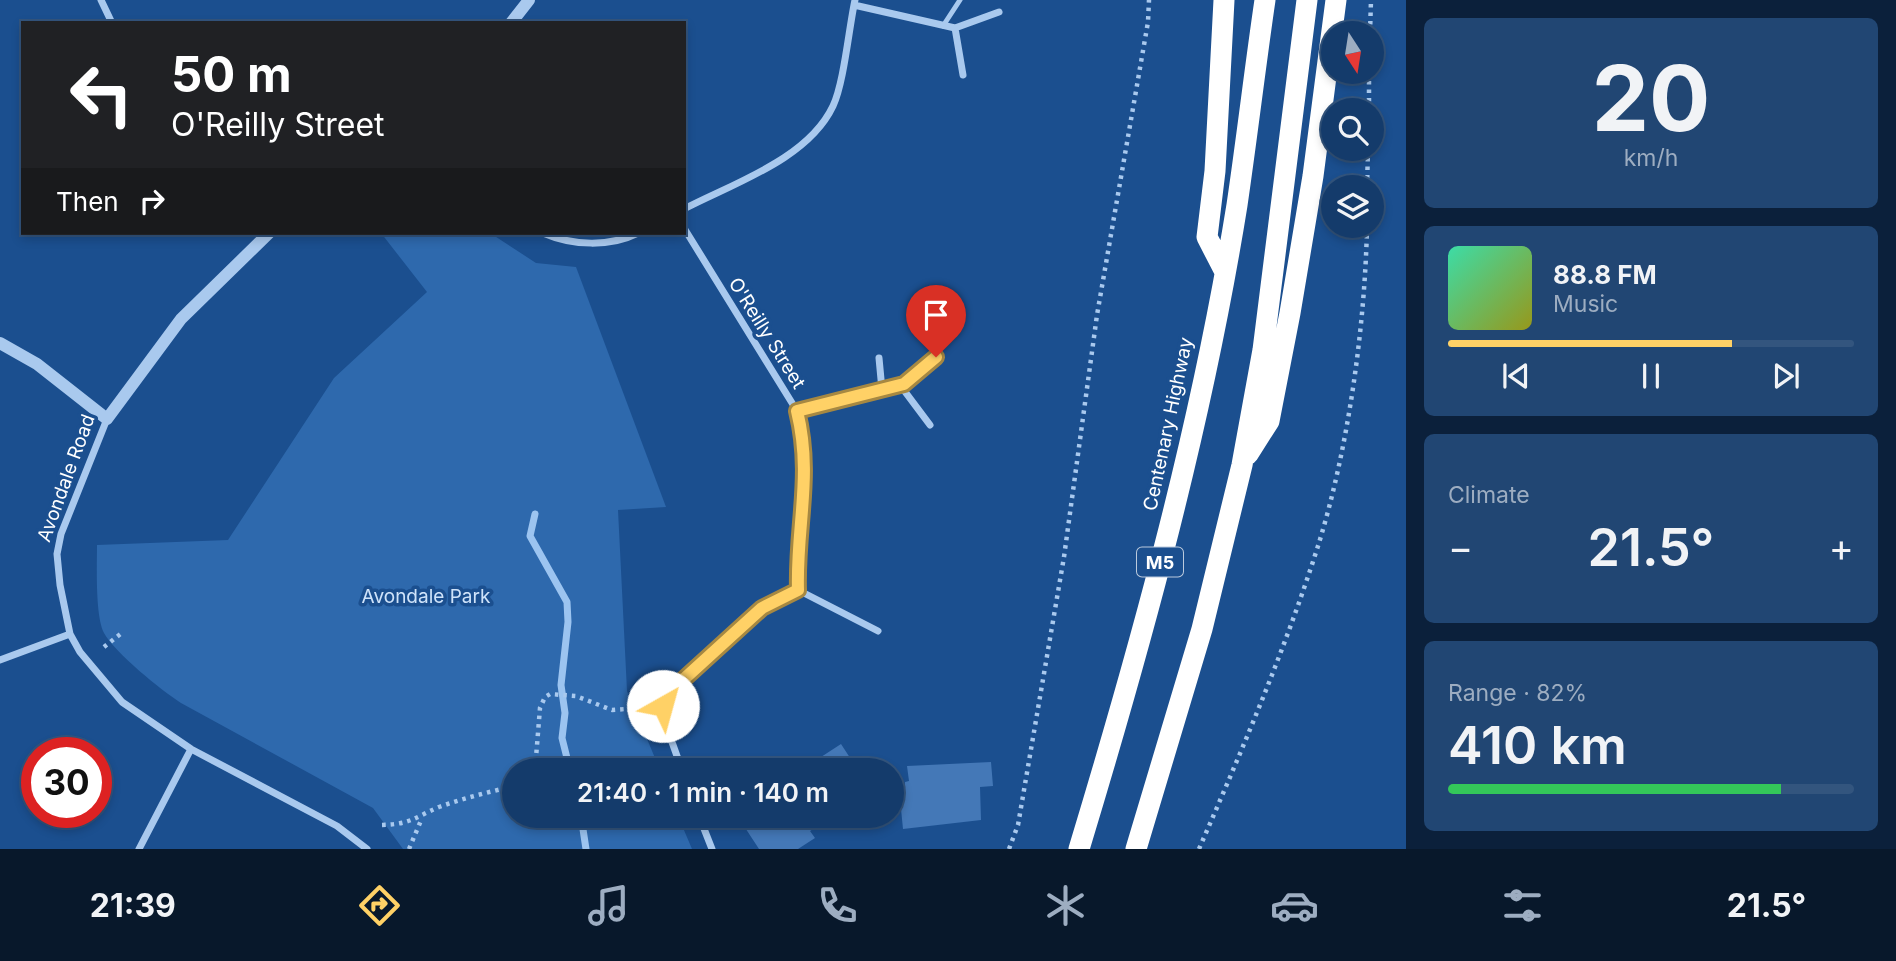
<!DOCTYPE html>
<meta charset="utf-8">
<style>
body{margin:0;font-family:Inter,sans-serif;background:#214673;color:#f1f3f6;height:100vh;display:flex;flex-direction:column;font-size:26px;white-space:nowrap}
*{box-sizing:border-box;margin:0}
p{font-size:23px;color:#9dadc1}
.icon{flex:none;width:38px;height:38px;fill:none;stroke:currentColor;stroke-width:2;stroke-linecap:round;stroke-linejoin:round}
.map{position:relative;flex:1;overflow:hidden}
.details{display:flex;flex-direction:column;gap:18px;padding:18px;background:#0b203b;width:490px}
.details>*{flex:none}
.hud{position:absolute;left:21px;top:21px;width:665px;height:214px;border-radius:0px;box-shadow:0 4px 10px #0003,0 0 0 2px #33557e;background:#202124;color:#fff;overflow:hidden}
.needle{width:46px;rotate:168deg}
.buttons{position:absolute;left:1321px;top:21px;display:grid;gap:14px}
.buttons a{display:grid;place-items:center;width:63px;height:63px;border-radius:50%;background:#143b6b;box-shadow:0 4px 10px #0003,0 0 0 2px #33557e;font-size:35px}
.speed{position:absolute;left:21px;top:737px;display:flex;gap:14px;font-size:35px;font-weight:700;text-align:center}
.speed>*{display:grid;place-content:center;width:91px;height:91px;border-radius:50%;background:#143b6b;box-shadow:0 4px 10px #0003,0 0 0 2px #33557e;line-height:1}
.speed .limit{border:10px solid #d22;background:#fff;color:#111}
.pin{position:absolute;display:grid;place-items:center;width:60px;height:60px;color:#fff;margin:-72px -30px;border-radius:50% 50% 50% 0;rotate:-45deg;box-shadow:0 0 7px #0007}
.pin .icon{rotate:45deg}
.me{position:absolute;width:77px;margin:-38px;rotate:38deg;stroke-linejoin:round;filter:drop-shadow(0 0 5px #0008)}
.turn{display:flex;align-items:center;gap:24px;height:147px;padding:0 35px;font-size:32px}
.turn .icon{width:91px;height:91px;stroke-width:2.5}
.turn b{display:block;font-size:49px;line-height:60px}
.then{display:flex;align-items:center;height:66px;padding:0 35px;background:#0003;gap:14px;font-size:26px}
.big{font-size:52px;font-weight:600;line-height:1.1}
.details .tile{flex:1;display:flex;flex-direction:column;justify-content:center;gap:10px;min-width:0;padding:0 24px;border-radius:10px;background:#214673}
.details .dial{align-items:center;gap:0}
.dial b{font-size:91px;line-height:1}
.song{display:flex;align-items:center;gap:21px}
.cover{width:84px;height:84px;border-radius:10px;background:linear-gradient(135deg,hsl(160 70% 55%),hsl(60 70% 35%))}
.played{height:7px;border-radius:4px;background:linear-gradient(90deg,#ffd166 70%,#33557e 70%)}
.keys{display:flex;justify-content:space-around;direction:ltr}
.heat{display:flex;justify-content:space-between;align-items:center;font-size:38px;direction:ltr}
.charge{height:10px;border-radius:5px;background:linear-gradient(90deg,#34c759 82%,#33557e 0)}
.trip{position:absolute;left:502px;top:758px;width:402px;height:70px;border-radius:35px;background:#143b6b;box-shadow:0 4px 10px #0003,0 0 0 2px #33557e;font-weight:600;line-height:70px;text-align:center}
.menu{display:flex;height:112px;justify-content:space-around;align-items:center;background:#08182b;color:#9dadc1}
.menu .icon{width:49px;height:49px}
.menu .active{color:#ffd166}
.menu b{font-size:32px;color:#f1f3f6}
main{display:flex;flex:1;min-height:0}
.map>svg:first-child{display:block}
.green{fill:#2e69ad}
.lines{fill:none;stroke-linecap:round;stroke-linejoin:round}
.stream{stroke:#9cc4f0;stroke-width:7}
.building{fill:#4478b7}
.path{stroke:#a9c9ee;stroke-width:4.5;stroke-dasharray:3.5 5;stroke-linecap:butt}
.service{stroke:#a9c9ee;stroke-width:5}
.minor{stroke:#a9c9ee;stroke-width:7}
.tertiary{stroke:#a9c9ee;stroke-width:12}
.motorway{stroke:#fff;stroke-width:21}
.route-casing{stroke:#a68842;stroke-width:18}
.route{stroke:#ffd166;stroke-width:12}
.labels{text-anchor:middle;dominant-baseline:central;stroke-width:7;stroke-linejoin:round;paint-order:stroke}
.shield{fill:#1b4f8f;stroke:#bbcadd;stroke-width:2}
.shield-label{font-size:18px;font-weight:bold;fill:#fff}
.street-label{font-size:19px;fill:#fff;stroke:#1b4f8f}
.park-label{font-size:19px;fill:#cfe3fa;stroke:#1b4f8f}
</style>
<main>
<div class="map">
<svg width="1406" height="849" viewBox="0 0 1406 849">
<rect width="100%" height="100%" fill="#1b4f8f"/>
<path class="green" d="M381 233H490L536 263 576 267 666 507 618 510 627 691 660 770H514V816H678L692 849H403L373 808 181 703C161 690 115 653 104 633 95 615 97 565 97 545L228 540 334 378 427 292Z"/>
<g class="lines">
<path class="stream" d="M535 514 530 536 567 602 568 622 561 685 565 713 562 738 570 770
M581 816 586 849"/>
</g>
<path class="building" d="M841 744 858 770H801Z
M991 762 993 786 980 787 981 820 903 829 899 789H905V782L909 781 907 766Z
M752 816H833L810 831 815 838 798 849H759L742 823Z"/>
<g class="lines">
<path class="path" d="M1370 33 1371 0
M1369 110V72
M1367 187 1368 149
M104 647 123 632
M535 770 540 708 545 697 550 694 576 696 612 710 652 707
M382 825C412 824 415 817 439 807 464 798 489 792 514 786
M409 849 422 818
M1009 849 1018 825 1064 557 1097 315 1148 22 1149 0
M1199 849C1242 750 1285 650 1318 546 1348 450 1365 327 1367 226"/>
<path class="service" d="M943 26 960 0"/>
<path class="minor" d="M101 0 112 23
M854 5 955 28
M963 75 955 28 999 12
M684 209C734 183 808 159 833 106 844 83 849 27 855 0
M543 233C573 246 610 247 638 233
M879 358 882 390
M797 411 900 385
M107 419 61 534 57 554 60 585 70 634 80 652 122 702 191 749 337 826 367 849
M930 425 900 385 936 357
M798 590 878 631
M0 660 70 634
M682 770 663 717 666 698 762 608 798 590 797 556 803 523 806 465 797 411 684 228
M699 816 712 849
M139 849 191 749"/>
<path class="tertiary" d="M511 23 529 0
M0 343 37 364 107 419 181 319 269 233"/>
<path class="motorway" d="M1224 270 1207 237 1215 171 1224 0
M1248 454 1269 421 1290 313 1313 176 1336 0
M1079 849C1143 638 1202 423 1237 205 1247 137 1255 68 1265 0
M1136 849 1202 629 1242 465 1263 350 1307 0"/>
</g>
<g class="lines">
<g class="route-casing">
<path id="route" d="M663 706 673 689 762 608 798 590C796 526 813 476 797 411L904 384 936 357"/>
</g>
<use href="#route" class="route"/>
</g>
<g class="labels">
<rect class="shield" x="1137" y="547.5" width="46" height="29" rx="5"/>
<g class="shield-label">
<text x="1160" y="562">M5</text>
</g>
<g class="street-label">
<text transform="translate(767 333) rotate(58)">O'Reilly Street</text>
<text transform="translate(1168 424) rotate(-78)">Centenary Highway</text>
<text transform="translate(66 478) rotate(-70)">Avondale Road</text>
</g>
<g class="park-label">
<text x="426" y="596">Avondale Park</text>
</g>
</g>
</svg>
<div class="buttons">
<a><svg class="needle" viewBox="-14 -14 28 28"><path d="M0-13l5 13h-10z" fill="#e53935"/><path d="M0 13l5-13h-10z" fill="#9dadc1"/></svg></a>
<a><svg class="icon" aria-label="search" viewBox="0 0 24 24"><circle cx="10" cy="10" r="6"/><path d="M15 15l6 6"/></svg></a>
<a><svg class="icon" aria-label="layers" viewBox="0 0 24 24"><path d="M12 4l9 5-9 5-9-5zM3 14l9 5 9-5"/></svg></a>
</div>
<div class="speed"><div class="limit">30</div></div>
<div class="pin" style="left:936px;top:357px;background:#d93025"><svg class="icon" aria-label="arrive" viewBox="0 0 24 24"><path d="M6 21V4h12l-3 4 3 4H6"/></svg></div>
<svg class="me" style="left:663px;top:706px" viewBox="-20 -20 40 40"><circle r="19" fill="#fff"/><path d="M0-13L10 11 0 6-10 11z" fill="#ffd166"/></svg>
<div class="trip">21:40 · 1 min · 140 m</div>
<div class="hud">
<div class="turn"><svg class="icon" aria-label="left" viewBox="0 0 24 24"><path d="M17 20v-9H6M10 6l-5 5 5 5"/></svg><div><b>50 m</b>O'Reilly Street</div></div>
<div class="then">Then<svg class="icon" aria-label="right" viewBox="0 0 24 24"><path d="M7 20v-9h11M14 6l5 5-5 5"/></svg></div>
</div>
</div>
<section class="details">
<div class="tile dial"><b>20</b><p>km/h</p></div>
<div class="tile">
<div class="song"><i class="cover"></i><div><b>88.8 FM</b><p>Music</p></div></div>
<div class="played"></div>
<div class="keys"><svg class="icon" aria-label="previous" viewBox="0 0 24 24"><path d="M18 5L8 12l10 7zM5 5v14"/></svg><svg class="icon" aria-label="pause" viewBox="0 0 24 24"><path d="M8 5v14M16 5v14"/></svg><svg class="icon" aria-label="next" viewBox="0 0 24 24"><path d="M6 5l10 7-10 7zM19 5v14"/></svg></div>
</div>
<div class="tile"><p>Climate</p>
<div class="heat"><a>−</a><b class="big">21.5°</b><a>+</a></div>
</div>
<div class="tile"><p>Range · 82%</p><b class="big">410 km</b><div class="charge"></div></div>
</section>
</main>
<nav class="menu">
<b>21:39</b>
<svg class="icon active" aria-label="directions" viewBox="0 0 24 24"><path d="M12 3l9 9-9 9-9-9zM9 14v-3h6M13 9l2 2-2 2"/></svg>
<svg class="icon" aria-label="music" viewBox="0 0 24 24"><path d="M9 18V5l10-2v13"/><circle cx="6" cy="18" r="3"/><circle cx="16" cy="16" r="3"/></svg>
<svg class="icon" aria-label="phone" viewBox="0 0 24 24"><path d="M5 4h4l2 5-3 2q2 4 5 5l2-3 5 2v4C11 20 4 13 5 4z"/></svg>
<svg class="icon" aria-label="climate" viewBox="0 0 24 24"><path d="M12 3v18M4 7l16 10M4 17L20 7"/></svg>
<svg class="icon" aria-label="car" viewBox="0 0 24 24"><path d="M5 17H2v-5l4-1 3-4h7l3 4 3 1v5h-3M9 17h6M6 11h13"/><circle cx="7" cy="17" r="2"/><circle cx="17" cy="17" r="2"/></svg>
<svg class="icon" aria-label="filters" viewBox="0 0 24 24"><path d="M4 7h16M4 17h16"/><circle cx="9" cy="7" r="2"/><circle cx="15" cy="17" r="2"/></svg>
<b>21.5°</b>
</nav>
